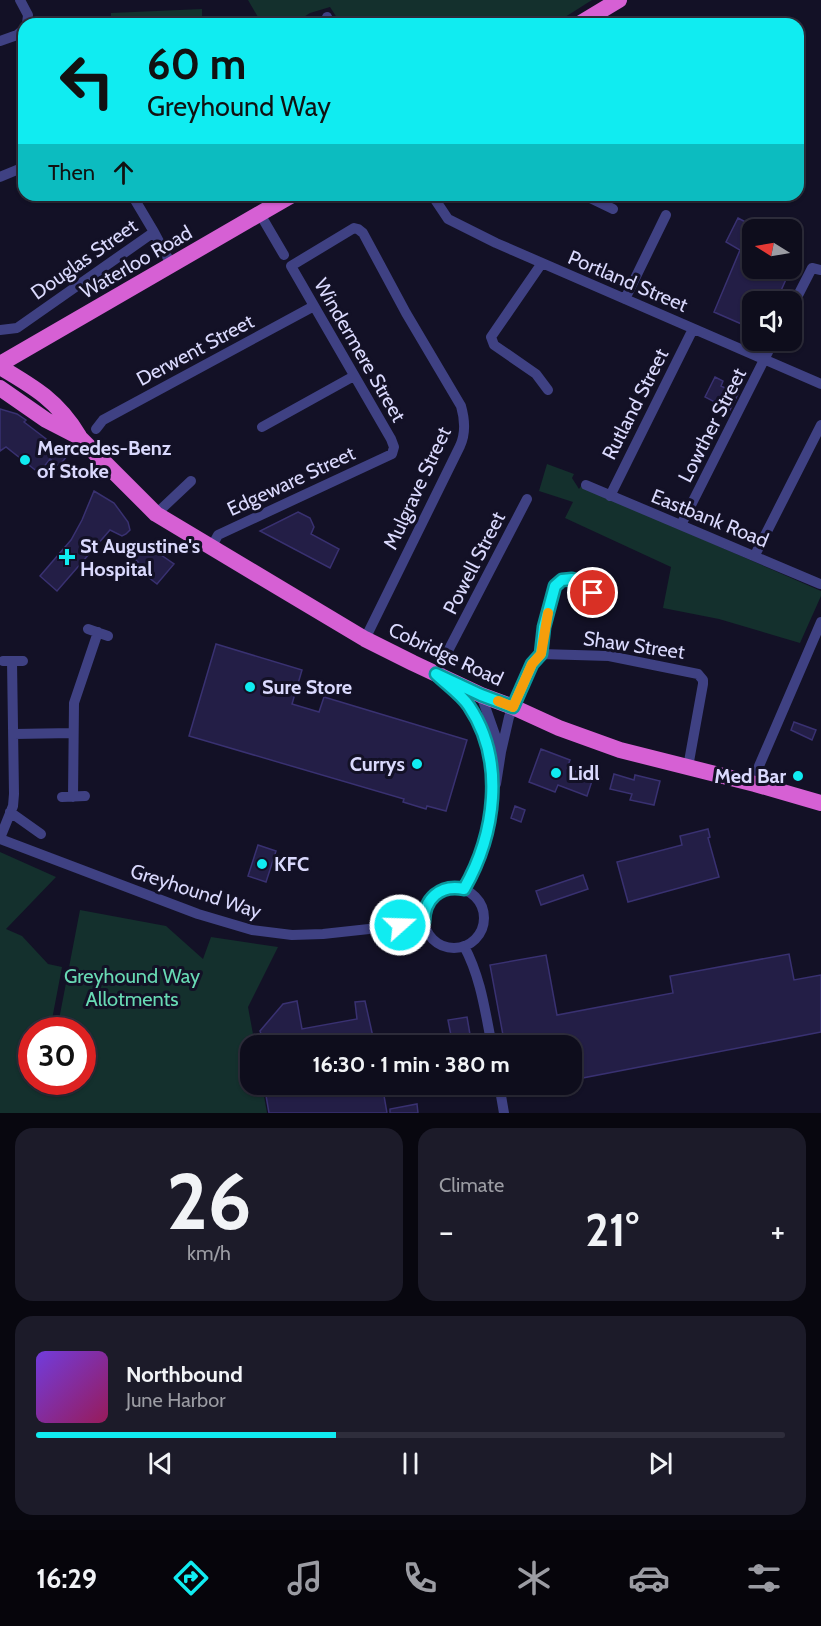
<!DOCTYPE html>
<meta charset="utf-8">
<style>
body{margin:0;font-family:Cabin,sans-serif;background:#1c1b29;color:#f1f3f6;height:100vh;display:flex;flex-direction:column;font-size:22px;white-space:nowrap}
*{box-sizing:border-box;margin:0}
p{font-size:20px;color:#9b9ca3}
.icon{flex:none;width:33px;height:33px;fill:none;stroke:currentColor;stroke-width:2;stroke-linecap:round;stroke-linejoin:round}
.map{position:relative;height:1113px;overflow:hidden}
.sheet{display:flex;flex-direction:column;gap:15px;padding:15px;background:#08070f;flex:1}
.sheet>*{flex:none}
.guide{position:absolute;left:18px;top:18px;width:786px;height:183px;border-radius:18px;box-shadow:0 2px 4px #0004,0 0 0 2px #2e2d3b;background:#10ecf1;color:#111;overflow:hidden}
.needle{width:39px;rotate:281deg}
.fabs{position:absolute;left:742px;top:219px;display:grid;gap:12px}
.fabs a{display:grid;place-items:center;width:60px;height:60px;border-radius:12px;background:#0e0d1c;box-shadow:0 2px 4px #0004,0 0 0 2px #2e2d3b;font-size:30px}
.speed{position:absolute;left:18px;top:1017px;display:flex;gap:12px;font-size:30px;font-weight:700;text-align:center}
.speed>*{display:grid;place-content:center;width:78px;height:78px;border-radius:50%;background:#0e0d1c;box-shadow:0 2px 4px #0004,0 0 0 2px #2e2d3b;line-height:1}
.speed .limit{border:9px solid #d22;background:#fff;color:#111}
.pin{position:absolute;display:grid;place-items:center;width:51px;height:51px;color:#fff;margin:-26px;border:3px solid #fff;border-radius:50%;box-shadow:0 2px 6px #0007}
.me{position:absolute;width:66px;margin:-33px;rotate:70deg;stroke-linejoin:round;filter:drop-shadow(0 0 4px #0008)}
.turn{display:flex;align-items:center;gap:21px;height:126px;padding:0 30px;font-size:27px}
.turn .icon{width:78px;height:78px;stroke-width:2.5}
.turn b{display:block;font-size:42px;line-height:51px}
.then{display:flex;align-items:center;height:57px;padding:0 30px;background:#0003;gap:12px;font-size:22px}
.big{font-size:45px;font-weight:700;line-height:1.1}
.sheet .card{flex:1;display:flex;flex-direction:column;justify-content:center;gap:9px;min-width:0;padding:0 21px;border-radius:18px;background:#1c1b29}
.sheet .dial{align-items:center;gap:0}
.dial b{font-size:78px;line-height:1}
.song{display:flex;align-items:center;gap:18px}
.cover{width:72px;height:72px;border-radius:9px;background:linear-gradient(135deg,hsl(260 70% 55%),hsl(330 70% 35%))}
.played{height:6px;border-radius:3px;background:linear-gradient(90deg,#10ecf1 40%,#2e2d3b 40%)}
.keys{display:flex;justify-content:space-around;direction:ltr}
.heat{display:flex;justify-content:space-between;align-items:center;font-size:33px;direction:ltr}
.sheet .tiles{flex:1;display:grid;gap:15px;grid-template-columns:1fr 1fr}
.card:last-child{grid-column:span 2}
.trip{position:absolute;left:240px;top:1035px;width:342px;height:60px;border-radius:18px;background:#0e0d1c;box-shadow:0 2px 4px #0004,0 0 0 2px #2e2d3b;font-weight:700;line-height:60px;text-align:center}
.menu{display:flex;height:96px;justify-content:space-around;align-items:center;background:#06050b;color:#9b9ca3}
.menu .icon{width:42px;height:42px}
.menu .selected{color:#10ecf1}
.menu b{font-size:27px;color:#f1f3f6}
.map>svg:first-child{display:block}
.green{fill:#14302d}
.building{fill:#231e46;stroke:#393171;stroke-width:1.5}
.lines{fill:none;stroke-linecap:round;stroke-linejoin:round}
.minor{stroke:#3f4183;stroke-width:10}
.trunk{stroke:#d660d4;stroke-width:16}
.route-casing{stroke:#0a999d;stroke-width:15}
.route{stroke:#10ecf1;stroke-width:10}
.slow{stroke:#f59e0b;stroke-width:10}
.poi-dot{fill:#10ecf1;stroke:#131126;stroke-width:2}
.labels{text-anchor:middle;dominant-baseline:central;stroke-width:6;stroke-linejoin:round;paint-order:stroke}
.street-label{font-size:20px;fill:#dad9fd;stroke:#131126}
.poi-label{font-size:20px;font-weight:bold;fill:#dad9fd;stroke:#131126;text-anchor:start}
.park-label{font-size:20px;fill:#68dab4;stroke:#131126}
</style>
<div class="map">
<svg width="821" height="1113" viewBox="0 0 821 1113">
<rect width="100%" height="100%" fill="#131126"/>
<path class="green" d="M248 0H592L554 24H341L330 7 310 13 293 24H262Z
M202 9V24H111V13Z
M547 464 574 474 572 478 579 489 581 486 821 591V596L800 643 719 619 663 608 671 567 565 518 573 502 539 491Z
M0 852 56 877 6 929 22 936 48 964 62 967 50 1030H32V1082H82V1030H57L80 910 166 926 203 959 211 937 278 947 248 1007 255 1045 250 1046V1084L262 1085 267 1113H0Z"/>
<path class="building" d="M738 218 753 226V268H791L776 302H753V329L714 312 740 250 726 242Z
M715 377 723 381 721 386 738 394 730 410 705 397Z
M0 409 17 414 26 420 24 422 58 448 67 456 59 466 50 459 39 473 6 447 0 451Z
M94 491 114 503 128 522 130 530 126 534 122 536 110 530 57 591 40 576 71 540 82 520Z
M298 512 310 518 314 527 311 534 339 549 330 568 260 531Z
M148 546 174 564 157 584 134 566 138 562 135 559Z
M216 644 302 670 292 704 319 712 324 697 467 740 446 811 427 806 426 809 403 802 404 799 189 736Z
M794 722 816 730 812 740 791 730Z
M541 749 570 760 567 768 593 778 587 796 558 785 555 792 529 782Z
M614 774 634 780 635 775 660 781 654 805 630 800 632 794 610 789Z
M515 806 525 810 521 822 511 818Z
M708 829 710 837 708 838 719 877 628 902 617 862 682 845 680 836Z
M258 845 276 851 266 882 248 876Z
M583 875 588 889 541 905 536 891Z
M789 954 794 980 821 975V1032L572 1080V1046H505L490 965 546 955 557 1015 673 993 670 976Z
M297 1001 302 1029 357 1019 355 1002 365 1001 375 1046H257L256 1038 262 1037 260 1031 283 1004Z
M467 1017 472 1046H453L448 1020Z
M264 1084H382L387 1113H269Z
M417 1104 418 1113H390V1109Z"/>
<g class="lines">
<path class="minor" d="M20 0 28 15 27 24
M327 17 330 24
M0 41 17 35 24 29
M0 177 24 167
M132 195 154 232
M432 195 448 219 496 243 821 384
M584 195 613 209
M260 214 284 255
M542 263 491 337 494 345 536 374 548 390
M625 299 666 215
M792 307 812 268 821 270
M0 330 17 328 154 232 172 266
M262 427 354 376
M96 429 103 420 314 306
M586 485 820 584
M610 496 693 329
M156 514 191 481
M681 525 774 340
M211 548 218 535 392 454 394 447 391 439 291 266 354 228 358 229 363 233 406 313 461 406C465 420 466 433 460 446L365 639
M755 555 821 425
M88 629 108 636
M541 654 609 656 698 674 703 680V684L688 767
M3 661H23
M481 695 501 752 496 784
M14 734 73 733
M501 752 509 717 532 664 541 654 544 627 555 586 562 580 572 579 588 583 593 593
M755 784 759 766 821 622
M62 797 85 796
M73 797 74 703 98 632
M493 806C491 771 491 730 467 703 458 692 446 684 436 674L527 499
M10 812 41 834
M0 838 13 806 14 794 12 661
M0 839 198 914 252 930 292 935 323 934 424 923
M424 918a30 30 0 1 1 60 0a30 30 0 1 1-60 0Z
M464 889C480 862 489 830 494 799
M464 946C481 978 485 1011 492 1046
M499 1084 504 1113"/>
<path class="trunk" d="M579 24 619 0
M0 364 292 195
M0 367C34 387 58 401 79 436
M0 388 46 420 79 437 156 514 365 639 413 663 481 695 513 707 559 728 620 750 755 784 821 803"/>
</g>
<g class="lines">
<g class="route-casing">
<path id="route" d="M400 925 424 922C424 899 440 884 464 889 495 835 506 761 469 706 461 694 446 684 436 674L481 695 513 707 532 664 541 654 544 627 555 586 562 580 572 579 588 583 593 593"/>
</g>
<use href="#route" class="route"/>
<path class="slow" d="M498 701 513 707 532 664 541 654 548 613"/>
</g>
<g class="poi-dot">
<circle cx="25" cy="460" r="6"/>
<path d="M64 548h6v6h6v6h-6v6h-6v-6h-6v-6h6z"/>
<circle cx="250" cy="687" r="6"/>
<circle cx="417" cy="764" r="6"/>
<circle cx="556" cy="773" r="6"/>
<circle cx="798" cy="776" r="6"/>
<circle cx="262" cy="864" r="6"/>
</g>
<g class="labels">
<g class="street-label">
<text transform="translate(84 259) rotate(-35)">Douglas Street</text>
<text transform="translate(136 262) rotate(-30)">Waterloo Road</text>
<text transform="translate(628 281) rotate(23)">Portland Street</text>
<text transform="translate(195 350) rotate(-28)">Derwent Street</text>
<text transform="translate(360 350) rotate(60)">Windermere Street</text>
<text transform="translate(635 404) rotate(-63)">Rutland Street</text>
<text transform="translate(712 425) rotate(-63)">Lowther Street</text>
<text transform="translate(291 481) rotate(-25)">Edgeware Street</text>
<text transform="translate(417 488) rotate(-65)">Mulgrave Street</text>
<text transform="translate(710 518) rotate(22)">Eastbank Road</text>
<text transform="translate(474 563) rotate(-63)">Powell Street</text>
<text transform="translate(634 645) rotate(8)">Shaw Street</text>
<text transform="translate(446 654) rotate(25)">Cobridge Road</text>
<text transform="translate(196 891) rotate(18)">Greyhound Way</text>
</g>
<g class="poi-label">
<text x="37" y="448">Mercedes-Benz<tspan x="37" dy="23">of Stoke</tspan></text>
<text x="80" y="546">St Augustine's<tspan x="80" dy="23">Hospital</tspan></text>
<text x="262" y="687">Sure Store</text>
<text x="405" y="764" text-anchor="end">Currys</text>
<text x="568" y="773">Lidl</text>
<text x="786" y="776" text-anchor="end">Med Bar</text>
<text x="274" y="864">KFC</text>
</g>
<g class="park-label">
<text x="132" y="976">Greyhound Way<tspan x="132" dy="23">Allotments</tspan></text>
</g>
</g>
</svg>
<div class="fabs">
<a><svg class="needle" viewBox="-14 -14 28 28"><path d="M0-13l5 13h-10z" fill="#e53935"/><path d="M0 13l5-13h-10z" fill="#9b9ca3"/></svg></a>
<a><svg class="icon" aria-label="sound" viewBox="0 0 24 24"><path d="M4 9h4l5-4v14l-5-4H4zM17 9q2 3 0 6"/></svg></a>
</div>
<div class="speed"><div class="limit">30</div></div>
<div class="pin" style="left:593px;top:593px;background:#d93025"><svg class="icon" aria-label="arrive" viewBox="0 0 24 24"><path d="M6 21V4h12l-3 4 3 4H6"/></svg></div>
<svg class="me" style="left:400px;top:925px" viewBox="-20 -20 40 40"><circle r="17" fill="#10ecf1" stroke="#fff" stroke-width="3"/><path d="M0-11L8 9 0 5-8 9z" fill="#fff"/></svg>
<div class="trip">16:30 · 1 min · 380 m</div>
<div class="guide">
<div class="turn"><svg class="icon" aria-label="left" viewBox="0 0 24 24"><path d="M17 20v-9H6M10 6l-5 5 5 5"/></svg><div><b>60 m</b>Greyhound Way</div></div>
<div class="then">Then<svg class="icon" aria-label="ahead" viewBox="0 0 24 24"><path d="M12 20V5M6 11l6-6 6 6"/></svg></div>
</div>
</div>
<section class="sheet">
<div class="tiles">
<div class="card dial"><b>26</b><p>km/h</p></div>
<div class="card"><p>Climate</p>
<div class="heat"><a>−</a><b class="big">21°</b><a>+</a></div>
</div>
<div class="card">
<div class="song"><i class="cover"></i><div><b>Northbound</b><p>June Harbor</p></div></div>
<div class="played"></div>
<div class="keys"><svg class="icon" aria-label="previous" viewBox="0 0 24 24"><path d="M18 5L8 12l10 7zM5 5v14"/></svg><svg class="icon" aria-label="pause" viewBox="0 0 24 24"><path d="M8 5v14M16 5v14"/></svg><svg class="icon" aria-label="next" viewBox="0 0 24 24"><path d="M6 5l10 7-10 7zM19 5v14"/></svg></div>
</div>
</div>
</section>
<nav class="menu">
<b>16:29</b>
<svg class="icon selected" aria-label="directions" viewBox="0 0 24 24"><path d="M12 3l9 9-9 9-9-9zM9 14v-3h6M13 9l2 2-2 2"/></svg>
<svg class="icon" aria-label="music" viewBox="0 0 24 24"><path d="M9 18V5l10-2v13"/><circle cx="6" cy="18" r="3"/><circle cx="16" cy="16" r="3"/></svg>
<svg class="icon" aria-label="phone" viewBox="0 0 24 24"><path d="M5 4h4l2 5-3 2q2 4 5 5l2-3 5 2v4C11 20 4 13 5 4z"/></svg>
<svg class="icon" aria-label="climate" viewBox="0 0 24 24"><path d="M12 3v18M4 7l16 10M4 17L20 7"/></svg>
<svg class="icon" aria-label="car" viewBox="0 0 24 24"><path d="M5 17H2v-5l4-1 3-4h7l3 4 3 1v5h-3M9 17h6M6 11h13"/><circle cx="7" cy="17" r="2"/><circle cx="17" cy="17" r="2"/></svg>
<svg class="icon" aria-label="filters" viewBox="0 0 24 24"><path d="M4 7h16M4 17h16"/><circle cx="9" cy="7" r="2"/><circle cx="15" cy="17" r="2"/></svg>
</nav>
